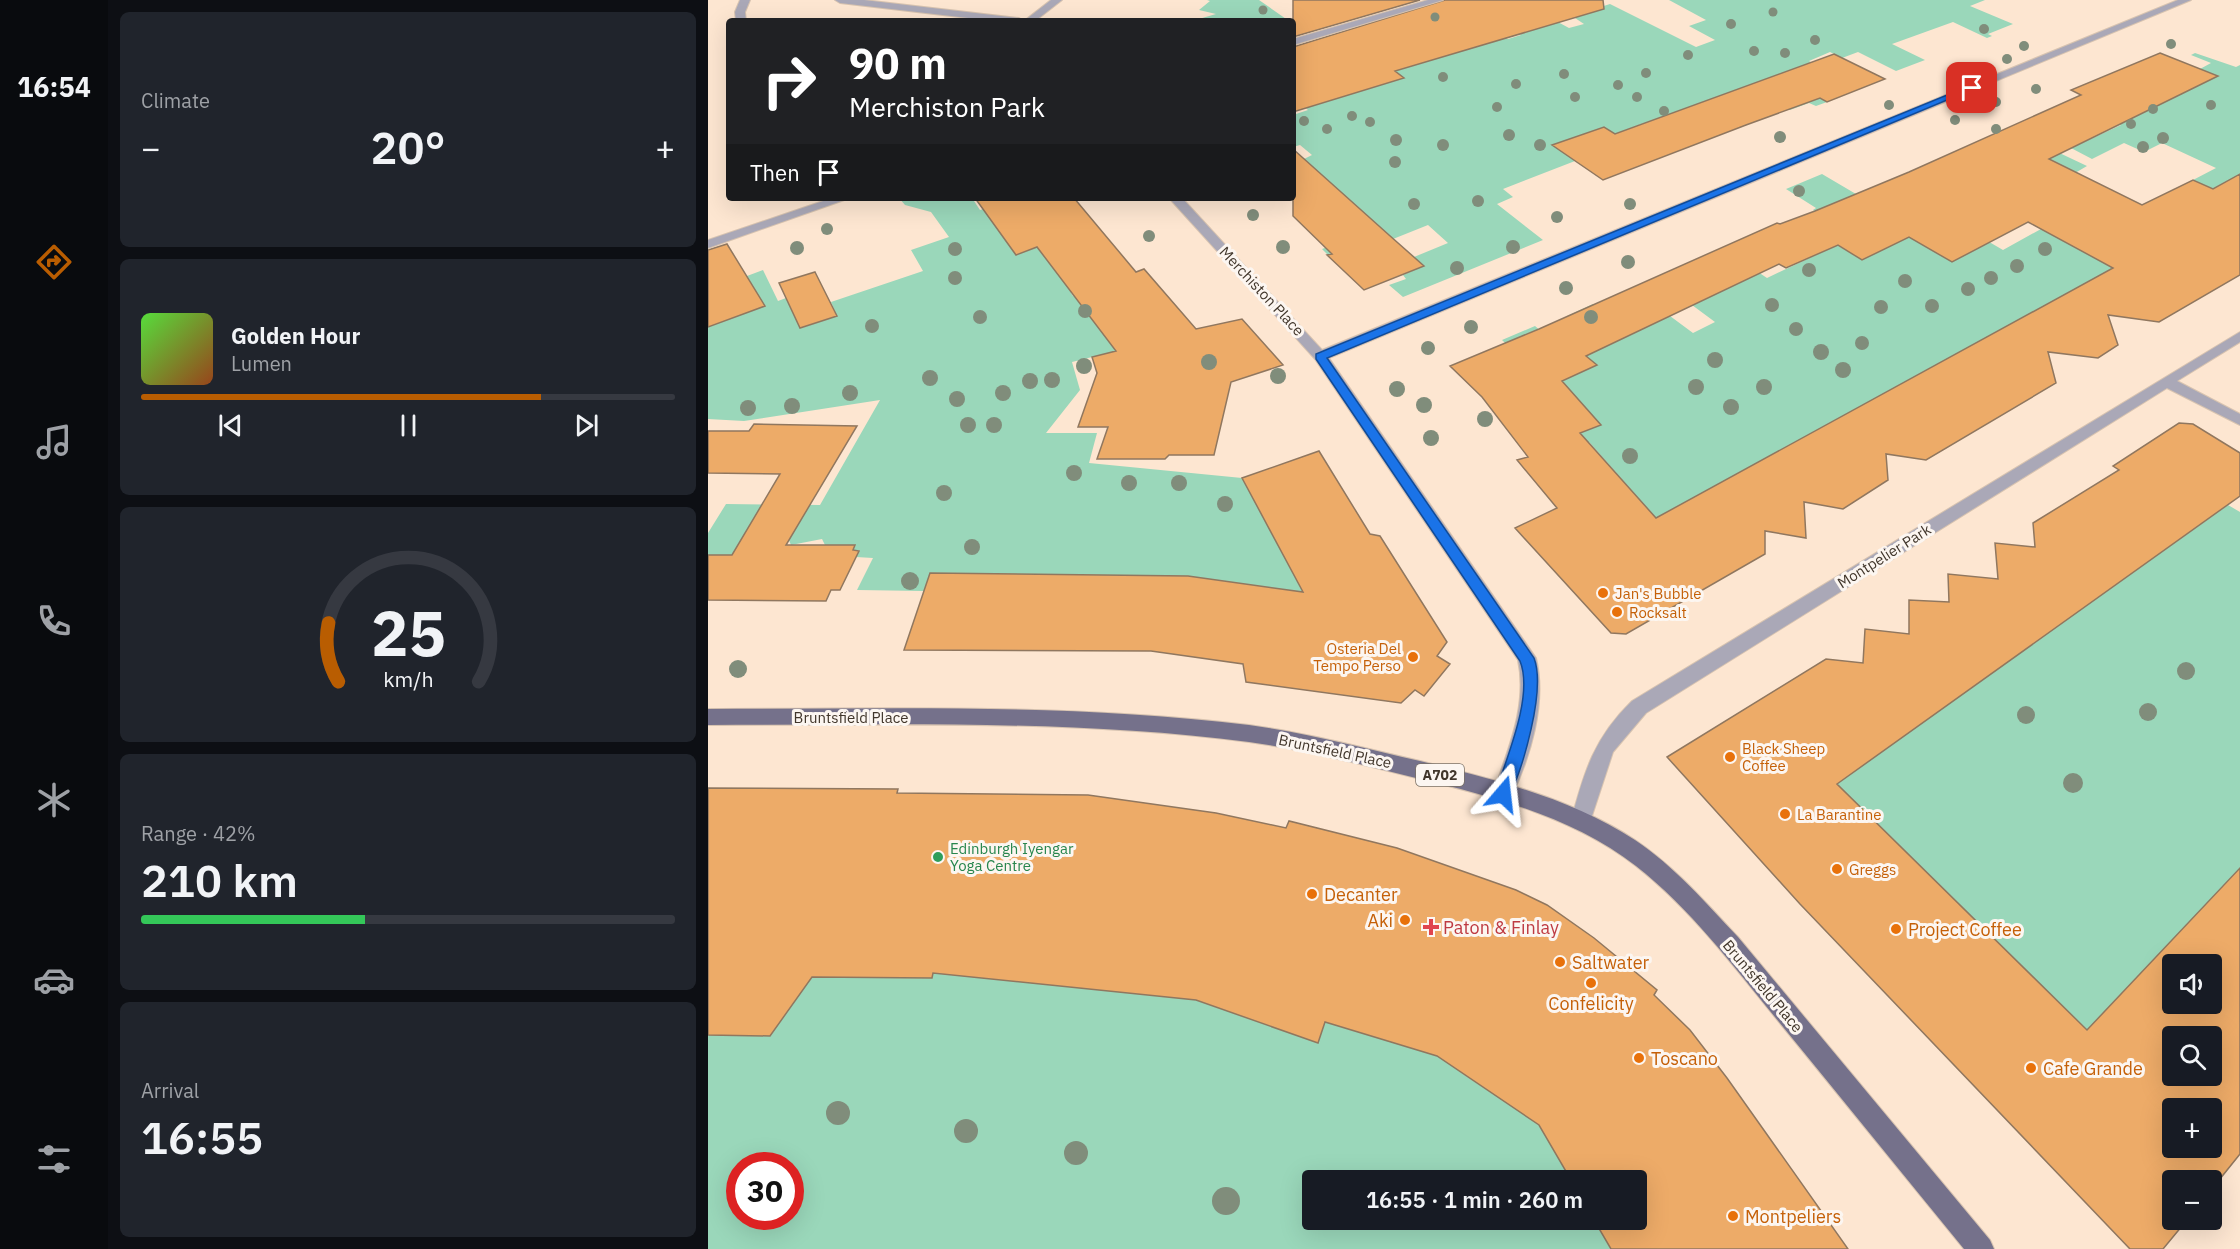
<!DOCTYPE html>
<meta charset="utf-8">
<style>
body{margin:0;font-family:"IBM Plex Sans",sans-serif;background:#20242c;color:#f1f3f6;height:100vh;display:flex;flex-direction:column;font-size:22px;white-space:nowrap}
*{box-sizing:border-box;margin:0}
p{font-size:20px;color:#9ea1a6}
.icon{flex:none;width:33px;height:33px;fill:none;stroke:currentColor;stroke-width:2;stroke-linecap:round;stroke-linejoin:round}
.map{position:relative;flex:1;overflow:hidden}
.details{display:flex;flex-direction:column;gap:12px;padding:12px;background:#0d0f14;width:600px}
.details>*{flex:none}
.hud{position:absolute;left:18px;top:18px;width:570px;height:183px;border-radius:6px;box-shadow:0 6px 24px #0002;background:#202124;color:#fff;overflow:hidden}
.tools{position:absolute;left:1454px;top:954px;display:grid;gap:12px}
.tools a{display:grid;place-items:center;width:60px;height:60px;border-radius:6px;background:#171b24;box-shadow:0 6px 24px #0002;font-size:30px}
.speed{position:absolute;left:18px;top:1152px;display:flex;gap:12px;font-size:30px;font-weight:700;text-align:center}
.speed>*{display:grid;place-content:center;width:78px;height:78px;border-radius:50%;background:#171b24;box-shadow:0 6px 24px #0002;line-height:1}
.speed .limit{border:9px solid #d22;background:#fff;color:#111}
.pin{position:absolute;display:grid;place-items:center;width:51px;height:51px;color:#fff;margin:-26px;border-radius:12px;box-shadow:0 3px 9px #0006}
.me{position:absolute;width:66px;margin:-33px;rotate:17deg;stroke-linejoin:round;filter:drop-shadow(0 0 4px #0008)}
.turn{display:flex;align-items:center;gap:21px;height:126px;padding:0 24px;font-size:27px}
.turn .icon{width:78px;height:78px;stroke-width:2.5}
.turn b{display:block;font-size:42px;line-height:51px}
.then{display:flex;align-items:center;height:57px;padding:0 24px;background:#0003;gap:12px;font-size:22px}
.big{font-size:45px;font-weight:600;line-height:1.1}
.details .widget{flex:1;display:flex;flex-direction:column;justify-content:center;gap:9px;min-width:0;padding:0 21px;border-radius:9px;background:#20242c}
.details .dial{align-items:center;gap:0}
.dial svg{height:156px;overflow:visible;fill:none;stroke:#363941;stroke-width:7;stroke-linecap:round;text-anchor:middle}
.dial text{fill:#f1f3f6;stroke:none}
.song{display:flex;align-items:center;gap:18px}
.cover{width:72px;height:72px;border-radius:9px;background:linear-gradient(135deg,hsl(110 70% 55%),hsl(20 70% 35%))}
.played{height:6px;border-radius:3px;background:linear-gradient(90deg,#b95d01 75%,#363941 75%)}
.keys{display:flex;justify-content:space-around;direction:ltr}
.heat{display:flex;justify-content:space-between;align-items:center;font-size:33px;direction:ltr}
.charge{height:9px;border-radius:4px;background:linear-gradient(90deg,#34c759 42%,#363941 0)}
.trip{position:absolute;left:594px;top:1170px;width:345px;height:60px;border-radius:6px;background:#171b24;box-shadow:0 6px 24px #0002;font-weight:600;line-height:60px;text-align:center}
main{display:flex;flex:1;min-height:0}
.dock{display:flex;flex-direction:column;width:108px;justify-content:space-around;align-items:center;background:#090b0e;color:#9ea1a6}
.dock .icon{width:42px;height:42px}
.dock .on{color:#b95d01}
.dock b{font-size:27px;color:#f1f3f6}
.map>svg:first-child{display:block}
.green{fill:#9ad7ba;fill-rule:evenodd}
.building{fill:#edab68;stroke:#90775f;stroke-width:1.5;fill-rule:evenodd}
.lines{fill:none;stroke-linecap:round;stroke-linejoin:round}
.street-casing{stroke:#d7c3b0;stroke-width:2}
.primary-casing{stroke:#d7c3b0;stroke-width:2}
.street{fill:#aaa8b7;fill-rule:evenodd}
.primary{fill:#75718b;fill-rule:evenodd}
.tree{fill:#808d7b}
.route{fill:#1a73e8;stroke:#114b97;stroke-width:1.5}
.food-dot{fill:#e8710a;stroke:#fcf6f1;stroke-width:2}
.leisure-dot{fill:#2e9e5b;stroke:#fcf6f1;stroke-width:2}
.health-dot{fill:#e0444e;stroke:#fcf6f1;stroke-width:2}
.labels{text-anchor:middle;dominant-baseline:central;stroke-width:6;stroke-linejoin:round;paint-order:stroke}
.shield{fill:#fcf6f1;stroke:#797066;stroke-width:1.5}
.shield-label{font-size:14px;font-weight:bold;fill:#41362b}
.street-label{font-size:15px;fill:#41362b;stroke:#fcf6f1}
.food-label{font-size:15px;fill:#c56008;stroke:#fcf6f1;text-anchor:start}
.leisure-label{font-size:15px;fill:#27864d;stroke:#fcf6f1;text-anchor:start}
.near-food-label{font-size:18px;fill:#c56008;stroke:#fcf6f1;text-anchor:start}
.near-health-label{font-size:18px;fill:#be3a42;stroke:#fcf6f1;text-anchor:start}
</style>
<main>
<nav class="dock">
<b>16:54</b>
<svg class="icon on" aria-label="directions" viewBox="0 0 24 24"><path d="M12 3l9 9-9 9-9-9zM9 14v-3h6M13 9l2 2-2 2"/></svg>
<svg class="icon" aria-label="music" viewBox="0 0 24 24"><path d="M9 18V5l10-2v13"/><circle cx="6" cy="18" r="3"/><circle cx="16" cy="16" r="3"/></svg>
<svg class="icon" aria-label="phone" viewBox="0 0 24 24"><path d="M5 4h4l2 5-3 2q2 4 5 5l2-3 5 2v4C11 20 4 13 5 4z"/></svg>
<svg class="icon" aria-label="climate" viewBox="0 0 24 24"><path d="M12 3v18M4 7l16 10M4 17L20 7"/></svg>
<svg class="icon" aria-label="car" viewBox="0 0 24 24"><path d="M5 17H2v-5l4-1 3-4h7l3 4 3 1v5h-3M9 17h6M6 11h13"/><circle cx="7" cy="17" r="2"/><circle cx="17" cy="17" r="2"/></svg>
<svg class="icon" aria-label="filters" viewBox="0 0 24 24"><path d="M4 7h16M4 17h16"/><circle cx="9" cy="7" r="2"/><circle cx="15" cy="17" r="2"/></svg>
</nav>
<section class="details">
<div class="widget"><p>Climate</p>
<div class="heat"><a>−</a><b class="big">20°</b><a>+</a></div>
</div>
<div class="widget">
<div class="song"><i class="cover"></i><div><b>Golden Hour</b><p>Lumen</p></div></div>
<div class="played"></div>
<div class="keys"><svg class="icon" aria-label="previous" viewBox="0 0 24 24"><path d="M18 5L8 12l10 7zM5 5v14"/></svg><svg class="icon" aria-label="pause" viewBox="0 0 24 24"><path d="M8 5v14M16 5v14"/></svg><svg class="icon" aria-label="next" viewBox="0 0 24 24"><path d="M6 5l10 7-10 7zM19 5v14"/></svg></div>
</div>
<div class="widget dial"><svg viewBox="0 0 100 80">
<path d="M14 69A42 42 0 1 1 86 69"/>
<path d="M14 69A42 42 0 0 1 9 39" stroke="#b95d01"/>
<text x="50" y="56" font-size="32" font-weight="700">25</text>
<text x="50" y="72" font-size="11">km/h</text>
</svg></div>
<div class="widget"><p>Range · 42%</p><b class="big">210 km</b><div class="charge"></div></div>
<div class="widget"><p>Arrival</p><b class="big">16:55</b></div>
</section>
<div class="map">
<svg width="1532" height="1249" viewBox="0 0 1532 1249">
<rect width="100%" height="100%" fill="#fde6d1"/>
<path class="green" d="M499 0H551L581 21H484L508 14 491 10 502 1Z
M961 0H1277L1262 6 1305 24 1280 34 1284 36 1279 38 1245 22 1184 44 1217 60 1188 71 1150 52 1134 58 1122 52 1101 61 1112 67 1072 77 1119 102 1108 106 1101 103 1082 110 1039 86 966 141 936 123 907 134 896 127 845 145 867 161 795 189 805 197 789 204 835 240 695 297 681 285 698 279 695 275 715 266 706 257 740 243 720 225 685 239 679 233 620 255 614 249 671 228 596 159 604 155 592 145 585 147V115L600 110 590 102 647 83 656 90 696 78 683 68 796 37 800 39 813 35 798 25 848 21 861 28 876 24 864 16 902 4 988 47 1007 40 981 26 998 20Z
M1487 53 1528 67 1532 65V183L1520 181 1505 189 1485 180 1508 168 1454 143 1436 152 1416 143 1384 159 1363 148 1413 125 1371 106 1497 71 1492 69 1503 63 1483 55Z
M1299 128 1379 166 1367 173 1435 205 1467 189 1519 213 948 518 881 442 870 446 862 436 892 425 875 405 833 420 826 371 794 340 827 326 849 345 878 331 859 316 885 304 907 321 962 316 985 333 1007 322 984 305 1006 295 1035 262 1059 278 1129 245 1154 260 1172 251 1105 210 1108 208 1078 189 1114 174 1187 217 1252 225 1295 250 1333 229 1361 244 1352 164 1284 135Z
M191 198H276L266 201 272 210 300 201 374 198 287 226 308 255 329 247 341 263 365 254 367 287 363 293 365 296 375 297 473 335 364 362 372 390 338 433H389L381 463 534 478 581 565 613 602 594 610 587 591 480 576 222 573 216 591 149 590 165 558 148 557 151 551 145 550 147 545H117L114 539 83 545 80 538 24 555H0V533L18 504 112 505 172 400 36 421 0 419V327L39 276 55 270 70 301 78 298 93 328 129 316 123 302 215 271 203 250 241 237 223 212 197 205Z
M1520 505 1532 512V868L1396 1012 1390 1052 1120 790Z
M243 921 494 941 610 1043 630 981 658 980 645 1030 710 1050 721 1022 752 1072 870 1150 853 1162 863 1180H604V1220H886L903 1249H0V936L11 1035 62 1036 110 967 223 978ZM32 1166H82V1216H32Z"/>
<path class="building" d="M585 0H712L585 37Z
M737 0H895L896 9 687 71 696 78 585 112V47Z
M1452 53 1510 76 1341 159 1434 205 1485 180 1505 189 1532 174V275L1451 322 1400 315 1410 345 1390 358 1340 352 1348 383 1218 460 1178 454 1180 480 1135 509 1096 502 1098 538 1057 531V554L918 634 903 633 807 528 849 508 809 460 820 457 774 397 742 366 831 329 1069 223 1072 224 1107 211 1201 172 1373 95 1363 90ZM1320 222 1405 268 948 518 872 433 893 425 854 381 889 365 878 356 1071 264 1078 268 1130 245 1154 260 1201 237 1244 262Z
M1126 54 1177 79 1119 102 1112 98 1038 125 895 180 844 145 896 127 907 134Z
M585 149 681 235 716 266 656 290 619 255 624 254 585 216Z
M267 198H366L428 272 436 269 488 329 534 319 575 365 523 382 506 455H461L457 459H389L400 427H370L389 373 384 357 408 351 329 247 308 255Z
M19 244 57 306 0 327V250Z
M107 272 129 316 92 328 71 283Z
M1471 423 1485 424 1532 453V496L1129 784 1379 1030 1532 868V1154L1503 1190V1180H1464V1220H1479L1455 1249H1422L1092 904 959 757 1118 659 1155 663 1157 629 1201 634V600L1241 602 1240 574 1290 579 1287 543 1327 547 1325 523 1411 470 1405 466ZM1464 964H1503V1004H1464ZM1464 1036H1503V1076H1464ZM1464 1108H1503V1148H1464Z
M46 424 149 426 78 545H147L145 550 151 551 132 590H123L118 601 0 600V555H24L72 474 0 473V431H41Z
M611 451 662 534 672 536 739 642 729 656 742 664 716 696 707 690 693 703 538 682 535 664 443 651 196 650 222 573 480 576 595 592 534 478Z
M0 788 190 789 189 793 380 795 508 813 578 828 581 821 689 848 808 890 839 905 886 938 949 990 946 995 982 1030 1019 1078 1140 1249H903L886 1220H928V1180H863L831 1125 729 1056 617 1022 610 1043 488 1000 225 973 224 978 104 977 62 1036 0 1035Z"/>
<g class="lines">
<g class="street-casing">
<path id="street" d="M32 0H42L37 12 38 21H28L27 12Z
M127 0H156L311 18 316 21H286L132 3Z
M343 0H354L327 21H316Z
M720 0H735L585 45V39Z
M1470 0H1483L621 358 828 658C839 704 822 758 802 800L795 803 788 800 785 794C799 751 820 706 810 660L607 359 461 198H474L614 350Z
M124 198H142L0 248V240Z
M1532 332V342L1469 381 1532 414V425L1459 388 938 713 905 752 880 828 873 830 866 828 863 821C876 772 886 738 924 701Z"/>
</g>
<g class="primary-casing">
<path id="primary" d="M0 709C180 709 362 703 541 725 599 733 655 748 712 761 785 779 863 798 927 840 966 866 998 903 1030 937L1282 1240 1286 1249H1256C1194 1173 1133 1098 1071 1022 1027 968 983 909 928 866 867 818 787 797 712 779 656 765 599 750 541 742 362 719 180 725 0 725Z"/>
</g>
<use href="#street" class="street"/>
<use href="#primary" class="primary"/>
</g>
<g class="tree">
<circle cx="555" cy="10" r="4.5"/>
<circle cx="1065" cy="12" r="4.5"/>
<circle cx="727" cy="17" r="4.5"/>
<circle cx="1023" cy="24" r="5"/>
<circle cx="1276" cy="29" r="5"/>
<circle cx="1107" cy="40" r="5"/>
<circle cx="1463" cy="44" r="5"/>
<circle cx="1316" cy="46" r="5"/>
<circle cx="1046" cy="51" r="5"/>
<circle cx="1077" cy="53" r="5"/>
<circle cx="980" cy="55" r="5"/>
<circle cx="1299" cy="59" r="5"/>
<circle cx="938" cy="73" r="5"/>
<circle cx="856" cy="74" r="5"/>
<circle cx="1247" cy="75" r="5"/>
<circle cx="735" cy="77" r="5"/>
<circle cx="808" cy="84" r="5"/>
<circle cx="910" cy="85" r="5"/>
<circle cx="1328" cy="89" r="5"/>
<circle cx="867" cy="97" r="5"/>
<circle cx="929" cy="97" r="5"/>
<circle cx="1288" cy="102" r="5"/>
<circle cx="1181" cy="105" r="5"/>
<circle cx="1503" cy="105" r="5"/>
<circle cx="789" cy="107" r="5"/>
<circle cx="1445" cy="109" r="5"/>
<circle cx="956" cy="111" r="5"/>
<circle cx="644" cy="116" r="5"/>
<circle cx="1247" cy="120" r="5"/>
<circle cx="596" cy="121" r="5"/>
<circle cx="662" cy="122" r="5"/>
<circle cx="1423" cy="124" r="5"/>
<circle cx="619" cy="129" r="5"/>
<circle cx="1288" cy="129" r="5"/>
<circle cx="801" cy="135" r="6"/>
<circle cx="1072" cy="137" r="6"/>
<circle cx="1455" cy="138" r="6"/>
<circle cx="688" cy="140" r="6"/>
<circle cx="735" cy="145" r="6"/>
<circle cx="832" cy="145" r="6"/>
<circle cx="1435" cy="147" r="6"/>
<circle cx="687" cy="162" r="6"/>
<circle cx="1091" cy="191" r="6"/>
<circle cx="770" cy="201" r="6"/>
<circle cx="706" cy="204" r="6"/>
<circle cx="922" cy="204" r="6"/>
<circle cx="545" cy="215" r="6"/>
<circle cx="849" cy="217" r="6"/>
<circle cx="119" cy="229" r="6"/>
<circle cx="441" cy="236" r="6"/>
<circle cx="575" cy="247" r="7"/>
<circle cx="805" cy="247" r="7"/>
<circle cx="89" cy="248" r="7"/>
<circle cx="247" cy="249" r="7"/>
<circle cx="1337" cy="249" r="7"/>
<circle cx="920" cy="262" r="7"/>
<circle cx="1309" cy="266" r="7"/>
<circle cx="749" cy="268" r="7"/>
<circle cx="1101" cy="270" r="7"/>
<circle cx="247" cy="278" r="7"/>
<circle cx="1283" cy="278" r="7"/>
<circle cx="1197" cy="281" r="7"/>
<circle cx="858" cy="288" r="7"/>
<circle cx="1260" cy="289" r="7"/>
<circle cx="1064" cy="305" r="7"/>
<circle cx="1224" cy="306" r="7"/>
<circle cx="1173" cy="307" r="7"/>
<circle cx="377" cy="311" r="7"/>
<circle cx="272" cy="317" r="7"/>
<circle cx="883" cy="317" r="7"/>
<circle cx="164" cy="326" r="7"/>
<circle cx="763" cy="327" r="7"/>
<circle cx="1088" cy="329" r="7"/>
<circle cx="1154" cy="343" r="7"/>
<circle cx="720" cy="348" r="7"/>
<circle cx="1113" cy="352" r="8"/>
<circle cx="1007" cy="360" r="8"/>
<circle cx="501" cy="362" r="8"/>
<circle cx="376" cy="366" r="8"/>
<circle cx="1135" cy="370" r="8"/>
<circle cx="570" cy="376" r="8"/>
<circle cx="222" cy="378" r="8"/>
<circle cx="344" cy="380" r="8"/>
<circle cx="322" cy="381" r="8"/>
<circle cx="988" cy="387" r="8"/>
<circle cx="1056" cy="387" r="8"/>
<circle cx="689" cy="389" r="8"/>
<circle cx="142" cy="393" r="8"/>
<circle cx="295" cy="393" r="8"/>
<circle cx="249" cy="399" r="8"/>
<circle cx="716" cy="405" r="8"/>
<circle cx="84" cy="406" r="8"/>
<circle cx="1023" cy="407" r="8"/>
<circle cx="40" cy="408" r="8"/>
<circle cx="777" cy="419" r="8"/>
<circle cx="260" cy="425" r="8"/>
<circle cx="286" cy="425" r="8"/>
<circle cx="723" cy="438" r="8"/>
<circle cx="922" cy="456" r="8"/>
<circle cx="366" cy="473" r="8"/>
<circle cx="421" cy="483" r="8"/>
<circle cx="471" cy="483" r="8"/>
<circle cx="236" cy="493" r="8"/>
<circle cx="517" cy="504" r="8"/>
<circle cx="264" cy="547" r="8"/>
<circle cx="202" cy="581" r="9"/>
<circle cx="30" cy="669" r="9"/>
<circle cx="1478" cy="671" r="9"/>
<circle cx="1440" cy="712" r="9"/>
<circle cx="1318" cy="715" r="9"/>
<circle cx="1365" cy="783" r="10"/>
<circle cx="130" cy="1113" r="12"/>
<circle cx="258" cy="1131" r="12"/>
<circle cx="368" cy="1153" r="12"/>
<circle cx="518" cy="1201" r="14"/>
</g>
<path class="route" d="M1261 86 1268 88 619 358 826 658C838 690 815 768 800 799H789L787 794C798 759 826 696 812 661L608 359V354Z"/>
<g class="food-dot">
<circle cx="895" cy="593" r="6"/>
<circle cx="909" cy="612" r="6"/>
<circle cx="705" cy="657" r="6"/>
<circle cx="1022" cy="757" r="6"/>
<circle cx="1077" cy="814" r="6"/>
<circle cx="1129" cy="869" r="6"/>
<circle cx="604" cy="894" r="6"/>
<circle cx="697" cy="920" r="6"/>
<circle cx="1188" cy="929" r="6"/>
<circle cx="852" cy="962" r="6"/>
<circle cx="883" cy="983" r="6"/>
<circle cx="931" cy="1058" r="6"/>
<circle cx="1323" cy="1068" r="6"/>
<circle cx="1025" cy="1216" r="6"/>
</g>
<circle class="leisure-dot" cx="230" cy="857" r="6"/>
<path class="health-dot" d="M720 918h6v6h6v6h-6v6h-6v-6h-6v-6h6z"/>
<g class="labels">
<rect class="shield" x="708" y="764" width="48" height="22" rx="4.5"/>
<g class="shield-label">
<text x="732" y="775">A702</text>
</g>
<g class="street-label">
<text transform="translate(554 291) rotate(47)">Merchiston Place</text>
<text transform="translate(1176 556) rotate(-32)">Montpelier Park</text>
<text x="143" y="717">Bruntsfield Place</text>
<text transform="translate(627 751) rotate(12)">Bruntsfield Place</text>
<text transform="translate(1055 986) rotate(50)">Bruntsfield Place</text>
</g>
<g class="food-label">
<text x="907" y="593">Jan's Bubble</text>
<text x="921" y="612">Rocksalt</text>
<text x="693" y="648" text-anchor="end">Osteria Del<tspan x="693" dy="17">Tempo Perso</tspan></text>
<text x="1034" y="748">Black Sheep<tspan x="1034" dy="17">Coffee</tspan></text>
<text x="1089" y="814">La Barantine</text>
<text x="1141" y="869">Greggs</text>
</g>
<g class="leisure-label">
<text x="242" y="848">Edinburgh Iyengar<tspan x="242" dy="17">Yoga Centre</tspan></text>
</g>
<g class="near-food-label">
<text x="616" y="894">Decanter</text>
<text x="685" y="920" text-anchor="end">Aki</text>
<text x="1200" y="929">Project Coffee</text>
<text x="864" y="962">Saltwater</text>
<text x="883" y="1003" text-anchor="middle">Confelicity</text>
<text x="943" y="1058">Toscano</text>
<text x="1335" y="1068">Cafe Grande</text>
<text x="1037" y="1216">Montpeliers</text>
</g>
<g class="near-health-label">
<text x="735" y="927">Paton &amp; Finlay</text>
</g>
</g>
</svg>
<div class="tools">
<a><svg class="icon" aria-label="sound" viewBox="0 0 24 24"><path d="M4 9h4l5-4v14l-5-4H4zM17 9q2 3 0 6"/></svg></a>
<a><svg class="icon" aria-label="search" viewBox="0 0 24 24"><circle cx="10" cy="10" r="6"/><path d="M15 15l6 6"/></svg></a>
<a>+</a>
<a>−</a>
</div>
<div class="speed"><div class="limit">30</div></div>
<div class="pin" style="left:1264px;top:88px;background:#d93025"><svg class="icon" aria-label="arrive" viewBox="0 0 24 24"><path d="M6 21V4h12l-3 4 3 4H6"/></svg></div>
<svg class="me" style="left:795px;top:794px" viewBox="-20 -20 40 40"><path d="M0-17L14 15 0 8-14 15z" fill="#1a73e8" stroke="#fff" stroke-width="4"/></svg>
<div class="trip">16:55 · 1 min · 260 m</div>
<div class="hud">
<div class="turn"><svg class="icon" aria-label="right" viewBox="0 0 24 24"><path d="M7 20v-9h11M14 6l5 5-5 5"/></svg><div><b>90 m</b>Merchiston Park</div></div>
<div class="then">Then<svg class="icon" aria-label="arrive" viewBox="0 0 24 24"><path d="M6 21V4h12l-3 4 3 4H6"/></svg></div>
</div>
</div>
</main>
